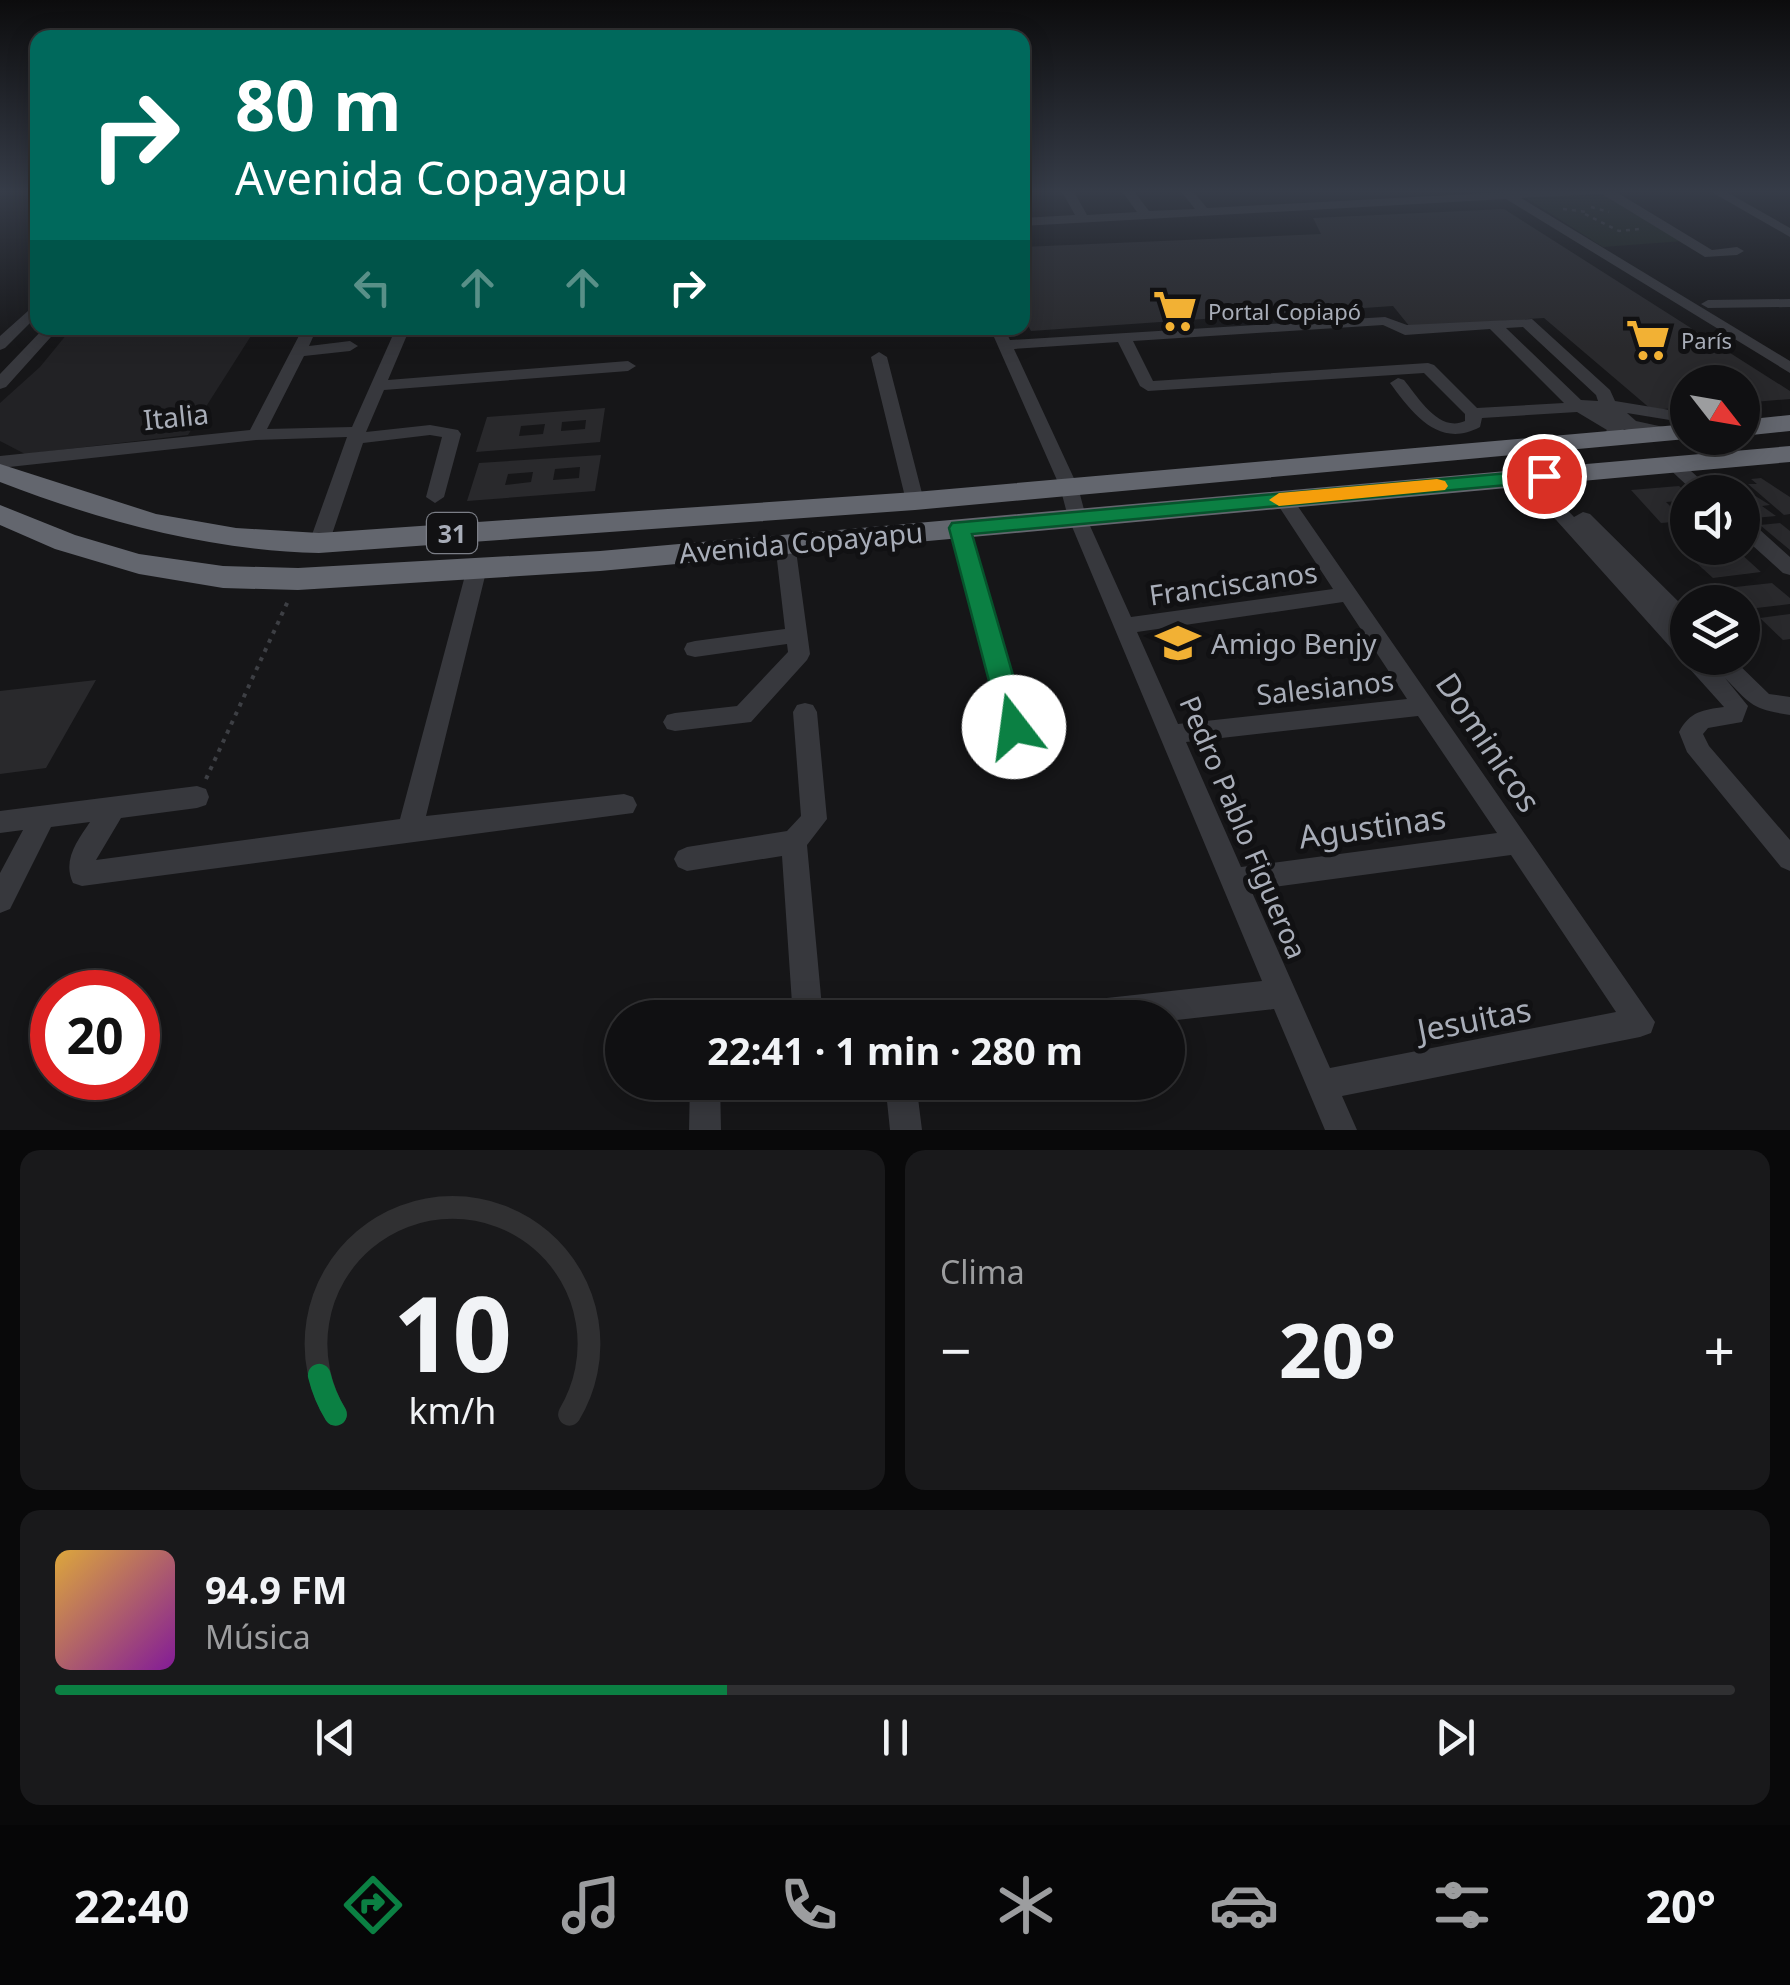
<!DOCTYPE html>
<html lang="es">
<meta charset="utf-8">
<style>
body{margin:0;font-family:"Noto Sans",sans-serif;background:#19191b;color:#f1f3f6;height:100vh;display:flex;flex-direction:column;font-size:38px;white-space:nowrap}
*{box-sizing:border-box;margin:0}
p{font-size:32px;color:#9c9d9f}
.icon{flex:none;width:55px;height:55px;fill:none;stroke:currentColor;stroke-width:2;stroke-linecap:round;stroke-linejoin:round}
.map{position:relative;height:1130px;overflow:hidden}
.sheet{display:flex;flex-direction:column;gap:20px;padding:20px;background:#09090a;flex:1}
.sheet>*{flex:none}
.hud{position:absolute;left:30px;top:30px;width:1000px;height:305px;border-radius:20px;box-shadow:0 5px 25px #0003,0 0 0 2px #303032;background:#00695c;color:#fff;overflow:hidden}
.needle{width:65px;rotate:121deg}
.controls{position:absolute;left:1670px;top:365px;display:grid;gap:20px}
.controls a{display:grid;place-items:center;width:90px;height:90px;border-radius:50%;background:#101012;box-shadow:0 5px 25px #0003,0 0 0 2px #303032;font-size:50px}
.speed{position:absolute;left:30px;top:970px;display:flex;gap:20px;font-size:50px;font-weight:700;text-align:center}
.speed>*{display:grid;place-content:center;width:130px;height:130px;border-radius:50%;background:#101012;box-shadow:0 5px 25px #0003,0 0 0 2px #303032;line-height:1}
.speed .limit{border:15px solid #d22;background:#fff;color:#111}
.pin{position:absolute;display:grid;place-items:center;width:85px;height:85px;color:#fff;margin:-42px;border:5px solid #fff;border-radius:50%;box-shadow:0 2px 10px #0007}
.me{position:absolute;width:110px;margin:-55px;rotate:345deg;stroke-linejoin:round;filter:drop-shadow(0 0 8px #0008)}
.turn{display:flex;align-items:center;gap:35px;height:210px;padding:0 40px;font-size:45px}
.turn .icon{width:130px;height:130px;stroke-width:2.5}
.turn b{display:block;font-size:70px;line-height:85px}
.lanes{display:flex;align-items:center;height:95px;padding:0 40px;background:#0003;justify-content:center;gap:50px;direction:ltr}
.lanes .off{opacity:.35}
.big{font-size:75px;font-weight:700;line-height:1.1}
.sheet .card{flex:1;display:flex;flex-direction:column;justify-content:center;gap:15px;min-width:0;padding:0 35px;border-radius:20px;background:#19191b}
.sheet .dial{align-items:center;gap:0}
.dial svg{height:260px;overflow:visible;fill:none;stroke:#303032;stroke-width:7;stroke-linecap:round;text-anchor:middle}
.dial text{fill:#f1f3f6;stroke:none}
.song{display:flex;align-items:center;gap:30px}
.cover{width:120px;height:120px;border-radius:15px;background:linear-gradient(135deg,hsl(40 70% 55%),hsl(290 70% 35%))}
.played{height:10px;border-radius:5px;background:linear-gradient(90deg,#0b8043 40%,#303032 40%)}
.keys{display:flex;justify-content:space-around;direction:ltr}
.heat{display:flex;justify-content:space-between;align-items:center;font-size:55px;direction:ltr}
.sheet .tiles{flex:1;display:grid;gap:20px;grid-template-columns:1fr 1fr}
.card:last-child{grid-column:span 2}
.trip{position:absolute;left:605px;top:1000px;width:580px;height:100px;border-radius:50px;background:#101012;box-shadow:0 5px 25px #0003,0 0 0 2px #303032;font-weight:700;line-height:100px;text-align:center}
.tabs{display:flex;height:160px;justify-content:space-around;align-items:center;background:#060607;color:#9c9d9f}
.tabs .icon{width:70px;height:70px}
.tabs .selected{color:#0b8043}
.tabs b{font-size:45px;color:#f1f3f6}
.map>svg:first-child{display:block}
.built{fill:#222225}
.green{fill:#1c231d}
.building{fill:#29292c;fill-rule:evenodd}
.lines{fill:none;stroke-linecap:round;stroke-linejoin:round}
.path-far1{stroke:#3d3f44;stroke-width:2.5;stroke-dasharray:4 5;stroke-linecap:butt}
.path{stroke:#3d3f44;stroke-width:4;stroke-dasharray:4 6;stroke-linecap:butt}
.minor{fill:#37383d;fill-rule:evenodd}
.highway{fill:#63666e;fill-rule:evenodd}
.route{fill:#0b8043;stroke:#07532c;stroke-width:2.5}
.slow{fill:#f59e0b}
.labels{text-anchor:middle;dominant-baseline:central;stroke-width:10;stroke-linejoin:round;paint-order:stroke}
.far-poi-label{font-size:22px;fill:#a8adb8;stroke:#111113;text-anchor:start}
.shield{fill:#111113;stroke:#7b7e86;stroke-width:2.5}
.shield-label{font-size:25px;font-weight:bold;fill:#a8adb8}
.street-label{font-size:28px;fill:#a8adb8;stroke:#111113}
.poi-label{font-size:28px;fill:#a8adb8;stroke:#111113;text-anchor:start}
.near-street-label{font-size:32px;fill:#a8adb8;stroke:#111113}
</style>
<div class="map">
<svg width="1790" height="1130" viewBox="0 0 1790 1130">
<rect width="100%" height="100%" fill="#161618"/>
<path class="built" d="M72 328H256L188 435 25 454 0 441V403L40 367Z"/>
<path class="green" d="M1605 192 1684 241 1603 247 1526 198Z"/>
<path class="building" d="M1504 209 1790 391V399L1742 403V382H1688V407L1652 410 1544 318 1410 327 1393 306 1031 331 1022 315V247L1321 234 1313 218Z
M605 408 600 442 476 452 487 417ZM586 420 585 429 561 431 562 422ZM545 424 543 434 519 436 521 426Z
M601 455 595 491 467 501 479 463ZM580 467 579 478 553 480 555 469ZM533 472 531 482 505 485 508 474Z
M1761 478 1790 497V514L1784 515 1748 484H1757L1751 479Z
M1731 481 1770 505 1762 506 1776 516 1754 518 1742 509V492H1732L1719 482Z
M1679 486 1688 494V511L1677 501 1666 502 1685 521 1661 523 1631 490Z
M1780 523 1790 531V550L1760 525Z
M1740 553 1761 572 1713 578 1692 559Z
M1772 583 1790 598V604L1748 609 1726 588Z
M1790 614V639L1783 640 1760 618Z
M96 680 46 768 0 774V691Z"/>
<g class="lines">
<path class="path-far1" d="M1591 207 1609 212
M1563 209 1587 212
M1585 214 1619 231 1640 229"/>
<path class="path" d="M206 779 288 601"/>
<path class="minor" d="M1061 190H1073L1087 215 1137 212 1121 190H1133L1149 211 1195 209 1180 190H1192L1207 208 1544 190H1613L1712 250 1737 247 1744 251 1737 255 1705 257 1602 194 1521 198 1790 361V373L1506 199 1022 226V218L1075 215Z
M1708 190H1723L1790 228V237Z
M1790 299V307L1708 308 1701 304 1708 300Z
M38 302V315L5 348 0 350V336Z
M1385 317 1407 325 1532 319 1610 390 1615 401 1688 413V423L1627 413 1636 421 1668 428 1671 432 1662 437 1624 429 1615 442 1609 443 1600 438 1607 430 1577 412 1482 418 1480 427C1439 449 1413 414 1390 383L1398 378 1404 380C1418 397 1439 433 1465 421V414L1424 373 1148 391 1140 386 1118 342 1014 349 1078 487 1086 517 1131 617 1333 589 1274 499 1276 495H1290L1655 1022 1651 1033 1640 1037 1342 1096 1357 1130H1325L1274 1009 1168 1021V1018H1046L1051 1008 1061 1003 1262 981 1068 517 1060 487 990 328H1004L1010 340ZM1383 325 1405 335 1490 329 1564 403 1477 408 1434 365 1428 363 1153 381 1133 341ZM1523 327 1596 395 1598 401 1581 400 1506 328ZM1343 602 1407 699 1178 724 1137 632ZM1418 716 1497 833 1241 867 1186 742ZM1511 855 1616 1012 1330 1068 1251 890Z
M44 328H59L6 387 0 389V374Z
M303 328H317L309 346 350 341 358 346 350 351 304 356 267 429 352 427 396 328H410L388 380 628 361 636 366 628 371 384 390 366 432 430 425 458 430 461 434 444 497 435 503 426 497 442 437 430 435 363 443 329 543 319 550 309 543 347 437 256 440 0 468V456L250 430Z
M879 352 887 357 924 501 915 507 906 501 871 357Z
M1742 398 1749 399 1755 407 1742 417Z
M1673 458 1679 460 1714 492H1694L1664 464Z
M1528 472 1534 474 1574 517 1583 512 1590 514 1688 611V633L1681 631 1688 637V658H1706L1710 662 1708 658H1732L1769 694 1790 697V715C1752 709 1751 705 1725 678L1748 706 1742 722 1708 728 1703 734 1709 746 1790 840V871L1781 867 1687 752 1679 732C1690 711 1703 710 1724 707L1522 482 1519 478 1522 474Z
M1742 519 1749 520 1790 557V575L1783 573 1742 536Z
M960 522 970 528 1026 727 1022 734 1014 737 1006 734 1002 727 950 528Z
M785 536 795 543 810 654 807 660 751 722 675 731 667 729 663 722 667 715 675 713 737 706 788 652 787 644 695 657 687 655 684 649 687 643 695 641 785 629 775 543Z
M477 561 487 568 426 816 624 794 633 797 637 805 633 813 82 886 73 883C62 860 78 840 90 822L51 827 10 909 0 913V873L23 830 0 833V811L197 786 206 789 209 797 206 805 197 808 121 818 96 860 400 819 467 568Z
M805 703 813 705 817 712 827 819 807 845 823 1018H793L782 856 687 871 678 867 674 859 678 851 687 847 787 831 801 816 793 712 797 705Z
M690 1082H720L721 1130H689Z
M885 1082H916L922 1130H890Z"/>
<path class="highway" d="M1790 415V431L1742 436V420Z
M1688 424V438H1697L915 510 319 553C207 550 104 522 0 482V464L156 514 236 528 319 533 915 492Z
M1790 446V462L600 571 298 590 223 588 139 574 55 549 0 525V505L75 535 139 554 223 566 298 568 600 551Z"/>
</g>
<linearGradient id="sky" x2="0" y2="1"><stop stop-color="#0c0c0d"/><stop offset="0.55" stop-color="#363c48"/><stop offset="1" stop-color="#363c48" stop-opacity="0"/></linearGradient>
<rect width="1790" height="348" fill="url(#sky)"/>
<path class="route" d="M1544 470 1554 476 1551 481 972 534 1028 727 1024 734 1014 738 1005 734 1001 727 949 528 952 523Z"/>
<path class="slow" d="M1437 479 1445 481 1448 486 1445 490 1279 506 1269 500 1279 493Z"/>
<defs>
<g id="supermarket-bare" transform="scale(3.45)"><path d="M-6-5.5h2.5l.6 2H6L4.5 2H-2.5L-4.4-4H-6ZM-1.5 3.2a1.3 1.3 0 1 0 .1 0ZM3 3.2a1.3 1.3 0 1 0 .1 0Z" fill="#f2b134" stroke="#111113" stroke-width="2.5" paint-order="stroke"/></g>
<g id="school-bare" transform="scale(3.45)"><path d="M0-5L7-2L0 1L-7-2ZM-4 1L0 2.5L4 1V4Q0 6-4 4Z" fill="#f2b134" stroke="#111113" stroke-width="2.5" paint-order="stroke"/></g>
</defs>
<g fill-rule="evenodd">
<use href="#supermarket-bare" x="1175" y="311"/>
<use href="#supermarket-bare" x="1648" y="340"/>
<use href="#school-bare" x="1178" y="643"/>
</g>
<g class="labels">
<g class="far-poi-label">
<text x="1208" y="311">Portal Copiapó</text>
<text x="1681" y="340">París</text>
</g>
<rect class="shield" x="427" y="513" width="50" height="40" rx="8"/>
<g class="shield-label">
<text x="452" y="533">31</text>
</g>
<g class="street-label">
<text transform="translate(176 416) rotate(-6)">Italia</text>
<text transform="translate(801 542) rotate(-5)">Avenida Copayapu</text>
<text transform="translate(1233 583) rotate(-8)">Franciscanos</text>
<text transform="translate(1325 687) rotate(-6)">Salesianos</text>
<text transform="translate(1244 827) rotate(67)">Pedro Pablo Figueroa</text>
</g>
<g class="poi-label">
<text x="1211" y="643">Amigo Benjy</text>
</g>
<g class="near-street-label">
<text transform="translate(1489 742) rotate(56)">Dominicos</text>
<text transform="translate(1372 826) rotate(-8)">Agustinas</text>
<text transform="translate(1474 1019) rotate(-11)">Jesuitas</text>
</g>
</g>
</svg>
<div class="controls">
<a><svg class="needle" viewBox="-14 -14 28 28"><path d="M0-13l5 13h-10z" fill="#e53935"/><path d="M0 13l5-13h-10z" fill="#9c9d9f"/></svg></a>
<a><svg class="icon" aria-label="sound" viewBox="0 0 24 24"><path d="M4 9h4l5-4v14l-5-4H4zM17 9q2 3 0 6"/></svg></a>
<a><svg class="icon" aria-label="layers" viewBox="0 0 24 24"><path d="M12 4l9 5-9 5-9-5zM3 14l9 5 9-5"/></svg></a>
</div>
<div class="speed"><div class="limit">20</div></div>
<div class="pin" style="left:1544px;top:476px;background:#d93025"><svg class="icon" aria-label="arrive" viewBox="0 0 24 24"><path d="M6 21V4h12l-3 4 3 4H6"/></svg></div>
<svg class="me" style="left:1014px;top:727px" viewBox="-20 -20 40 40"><circle r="19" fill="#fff"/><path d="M0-13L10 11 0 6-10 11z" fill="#0b8043"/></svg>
<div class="trip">22:41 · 1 min · 280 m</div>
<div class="hud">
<div class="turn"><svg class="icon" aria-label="right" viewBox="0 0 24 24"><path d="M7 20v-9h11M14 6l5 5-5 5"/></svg><div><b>80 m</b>Avenida Copayapu</div></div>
<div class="lanes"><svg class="icon off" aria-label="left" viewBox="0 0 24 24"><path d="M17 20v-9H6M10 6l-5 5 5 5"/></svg><svg class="icon off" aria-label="ahead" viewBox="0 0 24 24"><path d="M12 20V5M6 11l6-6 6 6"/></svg><svg class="icon off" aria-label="ahead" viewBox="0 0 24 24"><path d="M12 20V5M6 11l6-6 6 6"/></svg><svg class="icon" aria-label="right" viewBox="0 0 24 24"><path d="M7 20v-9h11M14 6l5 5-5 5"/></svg></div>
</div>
</div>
<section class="sheet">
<div class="tiles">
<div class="card dial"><svg viewBox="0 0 100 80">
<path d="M14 69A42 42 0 1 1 86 69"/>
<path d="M14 69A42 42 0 0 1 9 57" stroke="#0b8043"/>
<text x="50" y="56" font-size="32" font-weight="700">10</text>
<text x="50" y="72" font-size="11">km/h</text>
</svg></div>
<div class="card"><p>Clima</p>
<div class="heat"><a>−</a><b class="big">20°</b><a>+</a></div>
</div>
<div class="card">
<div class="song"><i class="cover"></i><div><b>94.9 FM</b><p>Música</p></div></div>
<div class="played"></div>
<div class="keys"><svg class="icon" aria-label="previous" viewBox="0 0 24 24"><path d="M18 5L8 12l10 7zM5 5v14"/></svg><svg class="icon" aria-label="pause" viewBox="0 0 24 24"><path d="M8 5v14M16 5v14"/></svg><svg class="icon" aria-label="next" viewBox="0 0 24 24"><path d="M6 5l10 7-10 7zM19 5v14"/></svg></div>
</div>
</div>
</section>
<nav class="tabs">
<b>22:40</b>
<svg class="icon selected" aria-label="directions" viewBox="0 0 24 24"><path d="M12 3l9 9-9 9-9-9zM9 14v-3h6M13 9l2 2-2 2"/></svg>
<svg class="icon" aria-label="music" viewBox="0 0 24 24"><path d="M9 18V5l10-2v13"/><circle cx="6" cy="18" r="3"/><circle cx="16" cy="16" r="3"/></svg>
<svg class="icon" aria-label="phone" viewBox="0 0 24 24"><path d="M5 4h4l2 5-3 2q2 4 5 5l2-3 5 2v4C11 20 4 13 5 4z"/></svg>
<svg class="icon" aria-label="climate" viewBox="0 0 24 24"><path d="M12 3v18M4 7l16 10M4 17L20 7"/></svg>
<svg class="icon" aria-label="car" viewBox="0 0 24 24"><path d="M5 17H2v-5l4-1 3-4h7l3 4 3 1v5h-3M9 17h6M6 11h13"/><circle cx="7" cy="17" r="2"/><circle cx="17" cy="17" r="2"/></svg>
<svg class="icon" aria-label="filters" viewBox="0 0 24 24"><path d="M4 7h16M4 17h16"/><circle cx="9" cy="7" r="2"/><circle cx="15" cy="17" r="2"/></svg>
<b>20°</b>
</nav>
